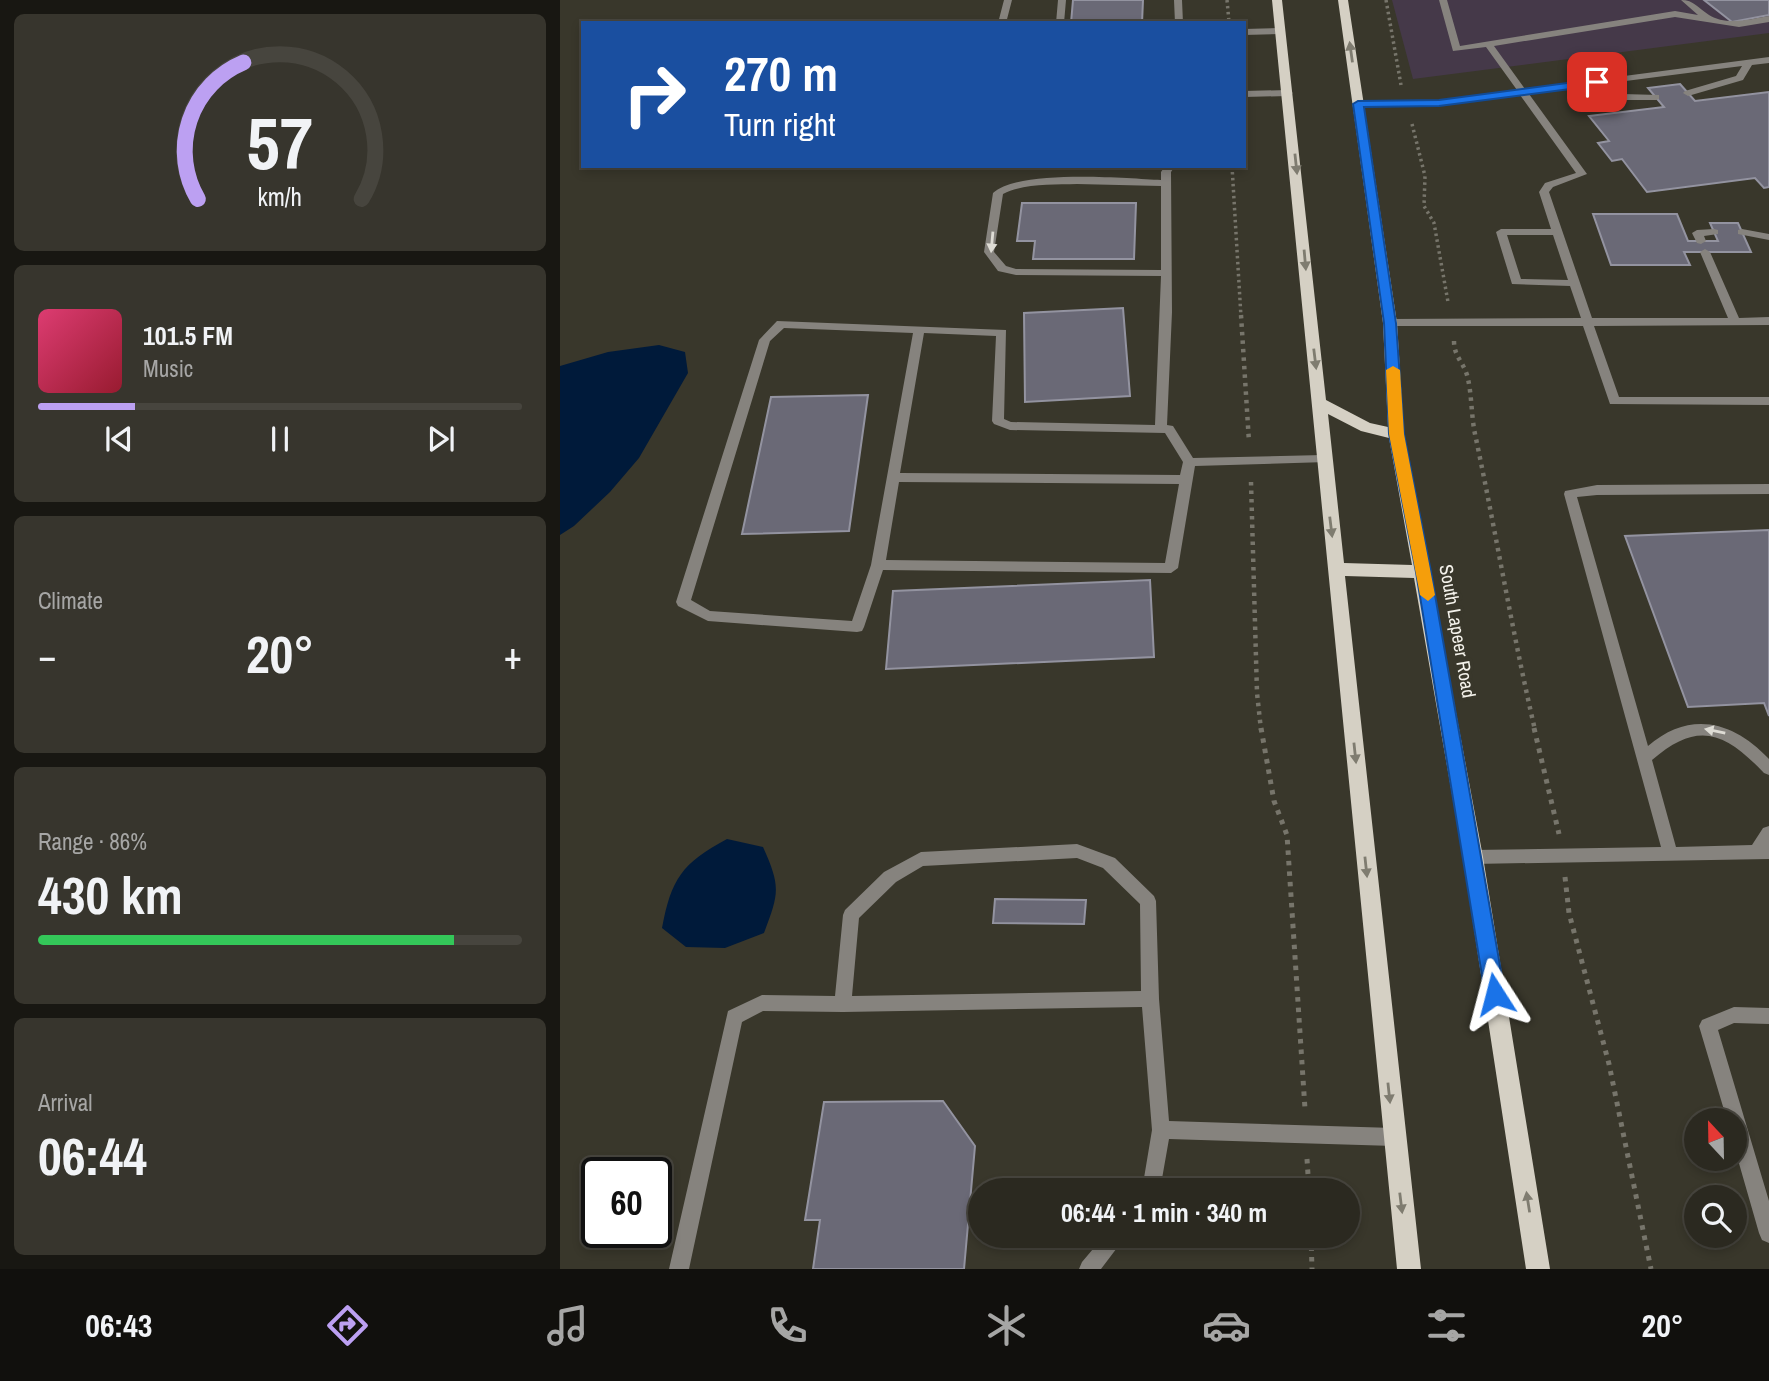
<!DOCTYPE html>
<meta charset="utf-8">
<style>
body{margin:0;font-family:"Archivo Narrow",sans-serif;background:#37352d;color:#f1f3f6;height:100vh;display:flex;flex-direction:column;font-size:26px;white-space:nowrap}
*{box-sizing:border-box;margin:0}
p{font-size:23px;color:#a6a6a5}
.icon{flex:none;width:38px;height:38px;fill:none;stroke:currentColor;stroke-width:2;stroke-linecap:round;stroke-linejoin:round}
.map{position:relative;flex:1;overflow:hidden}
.drawer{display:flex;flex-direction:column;gap:14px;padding:14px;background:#181712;width:560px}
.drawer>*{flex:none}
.top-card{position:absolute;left:21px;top:21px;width:665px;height:147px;border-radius:0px;box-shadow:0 4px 10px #0003,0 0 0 2px #47453e;background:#1a4fa0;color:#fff;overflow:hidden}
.needle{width:46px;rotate:338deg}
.controls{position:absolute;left:1124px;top:1108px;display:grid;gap:14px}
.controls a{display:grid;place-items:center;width:63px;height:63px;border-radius:50%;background:#2b2920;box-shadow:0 4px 10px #0003,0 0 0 2px #47453e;font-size:35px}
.speed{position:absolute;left:21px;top:1157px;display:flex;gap:14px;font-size:35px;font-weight:700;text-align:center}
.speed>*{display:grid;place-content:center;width:91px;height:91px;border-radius:50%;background:#2b2920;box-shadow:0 4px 10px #0003,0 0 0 2px #47453e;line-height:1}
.speed .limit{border:4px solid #111;border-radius:10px;background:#fff;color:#111}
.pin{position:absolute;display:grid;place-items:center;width:60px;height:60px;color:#fff;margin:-30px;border-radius:14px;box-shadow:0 4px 10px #0006}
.me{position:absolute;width:77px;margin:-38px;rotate:351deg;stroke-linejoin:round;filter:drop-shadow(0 0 5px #0008)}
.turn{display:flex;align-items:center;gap:24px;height:147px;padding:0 28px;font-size:32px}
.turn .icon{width:91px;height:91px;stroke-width:2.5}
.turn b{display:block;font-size:49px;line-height:60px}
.big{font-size:52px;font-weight:700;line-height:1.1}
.drawer .widget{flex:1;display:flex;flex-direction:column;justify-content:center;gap:10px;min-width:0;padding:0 24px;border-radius:10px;background:#37352d}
.drawer .dial{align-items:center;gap:0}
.dial svg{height:182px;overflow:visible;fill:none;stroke:#47453e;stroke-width:7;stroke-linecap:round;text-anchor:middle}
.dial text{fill:#f1f3f6;stroke:none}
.song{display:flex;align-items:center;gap:21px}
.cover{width:84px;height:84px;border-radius:10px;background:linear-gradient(135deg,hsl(340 70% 55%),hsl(350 70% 35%))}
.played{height:7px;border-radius:4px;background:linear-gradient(90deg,#bca0f2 20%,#47453e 20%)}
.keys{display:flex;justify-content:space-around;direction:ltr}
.heat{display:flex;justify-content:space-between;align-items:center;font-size:38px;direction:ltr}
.charge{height:10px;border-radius:5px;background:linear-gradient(90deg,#34c759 86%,#47453e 0)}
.trip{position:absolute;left:408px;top:1178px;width:392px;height:70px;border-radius:35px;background:#2b2920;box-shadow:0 4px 10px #0003,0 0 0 2px #47453e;font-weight:700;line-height:70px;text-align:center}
.tabs{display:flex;height:112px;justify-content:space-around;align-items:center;background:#11100d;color:#a6a6a5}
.tabs .icon{width:49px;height:49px}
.tabs .on{color:#bca0f2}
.tabs b{font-size:32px;color:#f1f3f6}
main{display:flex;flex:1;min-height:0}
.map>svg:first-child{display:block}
.commercial{fill:#453949}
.water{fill:#001a3a}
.building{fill:#6a6976;stroke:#9393a0;stroke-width:2}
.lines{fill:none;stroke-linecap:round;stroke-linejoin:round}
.path-far2{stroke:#77756b;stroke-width:3.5;stroke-dasharray:2.5 3.5;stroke-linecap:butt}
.path-far1{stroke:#77756b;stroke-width:4.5;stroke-dasharray:3.5 5;stroke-linecap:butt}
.path{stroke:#77756b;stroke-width:5;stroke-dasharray:4.5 6;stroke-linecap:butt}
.lane{fill:#86837e;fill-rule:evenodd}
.primary{fill:#d5d0c4;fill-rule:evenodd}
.oneway{fill:#7f7c70}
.oneway2{fill:#dedcd5}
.route{fill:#1a73e8;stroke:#114b97;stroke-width:2}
.slow{fill:#f59e0b}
.labels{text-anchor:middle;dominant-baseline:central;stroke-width:7;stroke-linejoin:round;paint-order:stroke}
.street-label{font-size:19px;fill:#f4f2eb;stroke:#39372b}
</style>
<main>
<section class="drawer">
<div class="widget dial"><svg viewBox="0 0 100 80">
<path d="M14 69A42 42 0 1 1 86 69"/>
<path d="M14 69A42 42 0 0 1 34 9" stroke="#bca0f2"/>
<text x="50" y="56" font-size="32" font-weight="700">57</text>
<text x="50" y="72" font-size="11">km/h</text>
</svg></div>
<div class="widget">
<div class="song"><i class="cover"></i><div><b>101.5 FM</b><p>Music</p></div></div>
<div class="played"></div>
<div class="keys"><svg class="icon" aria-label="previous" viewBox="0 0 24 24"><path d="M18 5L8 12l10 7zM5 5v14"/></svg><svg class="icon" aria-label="pause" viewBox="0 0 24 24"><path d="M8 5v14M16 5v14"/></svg><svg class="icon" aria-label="next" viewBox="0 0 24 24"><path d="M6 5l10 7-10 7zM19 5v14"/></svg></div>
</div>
<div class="widget"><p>Climate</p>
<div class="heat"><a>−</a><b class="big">20°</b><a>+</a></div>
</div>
<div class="widget"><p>Range · 86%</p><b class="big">430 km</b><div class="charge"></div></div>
<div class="widget"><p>Arrival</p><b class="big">06:44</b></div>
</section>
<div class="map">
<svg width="1209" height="1269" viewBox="0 0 1209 1269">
<rect width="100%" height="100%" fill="#39372b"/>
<path class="commercial" d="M832 0H1209V33L853 79Z"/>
<path class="water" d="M99 345 125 352 128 373 79 458 50 492 14 526 0 535V366L48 352Z
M167 839 203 847C221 887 219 893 204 933L165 948 126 947 102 928C111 879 122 863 167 839Z"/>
<path class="building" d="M513 0H583L582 23H511Z
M1144 0H1209V15L1172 22Z
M1120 84 1135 101 1209 92V187L1204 188 1195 178 1087 192 1062 159 1052 161 1038 143 1049 141 1029 116 1104 107 1088 88Z
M462 203H576L574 259H473L475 241H457Z
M1033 214H1117L1128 241H1158L1150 223H1178L1191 252H1124L1130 265H1051Z
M563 308 570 396 465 402 464 313Z
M308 395 289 531 182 534 211 397Z
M1209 530V716L1204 703 1128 707 1065 536Z
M590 580 594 657 326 669 333 591Z
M435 899 526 900 524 924 433 923Z
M383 1101 415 1146 404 1269H253L260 1220H245L264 1102Z"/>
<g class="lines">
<path class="path-far2" d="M667 0 669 22
M826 0 841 85
M852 124 865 176 864 206 874 223 888 302
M672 166 681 317"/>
<path class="path-far1" d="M681 315 689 442
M894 341C894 356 903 362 907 375 912 393 911 415 915 434 936 533 952 631 975 730
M691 482 697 693 701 730"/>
<path class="path" d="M701 728 714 801 727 835 745 1109
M974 728 999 834
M1005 877 1009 913 1049 1064 1091 1269
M747 1159 749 1190
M751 1236 752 1269"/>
<path class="lane" d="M444 0H452L446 23H438Z
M498 0H506L504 23H496Z
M614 0H622L623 23H615Z
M879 0H887L900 46 1115 11 1138 15 1121 0C1134 0 1138 8 1149 15 1166 26 1191 19 1209 16V22L1179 27 1115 17 934 46 965 89 1209 57V63L1192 65 1183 80 1128 96 1123 93 1125 91 1176 76 1182 66 1027 86 1062 94 1099 95V99L1096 100H1062L1013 88 969 94 1027 174 993 187 989 192 1032 318H1168L1140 252 1145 249 1150 252 1179 318 1209 317V325L1034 326 1059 397H1209V405L1050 404 1023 326H826L824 323 830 319 1021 318 1010 286 952 284 936 232 941 229H991L979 192 985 183 1016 173 960 95 879 106 798 107 793 104 798 101 879 100 957 90 926 47 893 51ZM947 235H993L1008 280 961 279Z
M684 29 721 28 725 31 721 34 684 35Z
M684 91 728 90 733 93 728 96 684 97Z
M605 166H615L611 172 612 312 607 425 613 426 633 458 763 455 767 456 769 459 767 462 635 466 618 568 611 573 323 570 304 627 302 631 297 632 148 621 118 606 116 602 199 340 217 321 446 330 444 419 451 422 595 425 601 276 456 275 438 271 424 252 433 193C460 169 564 178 601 180V172ZM517 184 601 186V270L456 269 446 266 434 252 443 194C465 183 493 185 517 184ZM224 328 353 333 311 565 292 621 150 611 131 600 210 341ZM364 333 436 336 432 421 434 424 450 430 605 433 623 462 620 475 340 473ZM339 482 619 484 605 563 326 560Z
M1154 229 1158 230V234L1144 236 1146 241 1141 244 1137 243 1132 233 1137 230Z
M1182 229 1209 234V240L1178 234V230Z
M1209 484V494L1037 495 1017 497 1088 746C1130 710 1173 721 1209 759V775L1204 773C1165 732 1138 720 1092 760L1116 847 1192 845 1203 828 1209 826V859L913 864 907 862 905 857 907 852 913 850 1101 847 1004 494 1005 491 1037 485Z
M517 844 555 858 594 896 596 901 599 999 609 1121 834 1128 840 1131 843 1137 840 1143 834 1146 609 1139 600 1190H582L592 1130 582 1007 283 1012 203 1011 182 1022 129 1269H109L168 1011 202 995 275 996 283 915 285 910 324 872 361 852ZM517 858 543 868 580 904 581 991 292 996 299 918 336 882 363 866Z
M1174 1007 1209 1008V1024L1174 1023 1158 1030 1209 1201V1243L1202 1240 1199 1233 1174 1146V1120H1167L1139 1026 1142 1020Z
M544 1236H566L541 1269H519L522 1262Z"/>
<path class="primary" d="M712 0H722L766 400 810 423 828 427 823 323 778 0H788L837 323 844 434 923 857 990 1269H966L903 857 854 578 785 576 861 1269H837ZM768 414 801 431 829 438 852 565 784 563Z"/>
</g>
<defs><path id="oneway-solid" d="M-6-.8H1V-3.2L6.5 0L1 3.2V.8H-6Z" transform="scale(1.75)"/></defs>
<g class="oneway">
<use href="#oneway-solid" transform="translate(791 52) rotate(-98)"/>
<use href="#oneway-solid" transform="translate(736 164) rotate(84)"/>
<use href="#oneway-solid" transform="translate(745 260) rotate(85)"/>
<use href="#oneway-solid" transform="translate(755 359) rotate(83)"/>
<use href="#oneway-solid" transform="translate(771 527) rotate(83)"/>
<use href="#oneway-solid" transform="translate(795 753) rotate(84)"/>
<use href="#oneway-solid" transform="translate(806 867) rotate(84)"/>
<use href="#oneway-solid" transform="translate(829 1093) rotate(84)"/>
<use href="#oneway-solid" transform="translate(968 1202) rotate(-99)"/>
<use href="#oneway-solid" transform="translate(841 1203) rotate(83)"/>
</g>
<g class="oneway2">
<use href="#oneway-solid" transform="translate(432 242) rotate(95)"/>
<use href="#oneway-solid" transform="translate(1155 731) rotate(-168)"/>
</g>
<path class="route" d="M1037 79 1043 82 1041 85 879 106 804 107 836 323 844 434 871 572 945 994 942 1001 935 1003 928 1001 925 994 856 572 829 434 824 323 793 104 798 101 879 100Z"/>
<path class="slow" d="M833 366 840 370 844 434 875 595 868 601 860 595 829 434 826 370Z"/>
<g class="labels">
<g class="street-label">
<text transform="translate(898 631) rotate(80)">South Lapeer Road</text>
</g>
</g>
</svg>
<div class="controls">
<a><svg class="needle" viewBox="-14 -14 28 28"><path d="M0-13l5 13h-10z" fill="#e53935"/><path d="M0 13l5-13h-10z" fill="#a6a6a5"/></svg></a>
<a><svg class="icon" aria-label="search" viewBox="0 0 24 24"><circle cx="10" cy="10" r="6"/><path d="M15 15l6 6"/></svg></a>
</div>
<div class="speed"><div class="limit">60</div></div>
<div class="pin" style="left:1037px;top:82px;background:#d93025"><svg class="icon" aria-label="arrive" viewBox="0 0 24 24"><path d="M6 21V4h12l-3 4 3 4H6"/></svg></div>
<svg class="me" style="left:935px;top:994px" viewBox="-20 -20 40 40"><path d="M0-17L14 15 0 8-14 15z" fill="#1a73e8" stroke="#fff" stroke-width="4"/></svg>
<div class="trip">06:44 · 1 min · 340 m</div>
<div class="top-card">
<div class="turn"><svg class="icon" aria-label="right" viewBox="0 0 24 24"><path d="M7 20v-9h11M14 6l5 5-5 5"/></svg><div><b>270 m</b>Turn right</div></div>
</div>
</div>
</main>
<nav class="tabs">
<b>06:43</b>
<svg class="icon on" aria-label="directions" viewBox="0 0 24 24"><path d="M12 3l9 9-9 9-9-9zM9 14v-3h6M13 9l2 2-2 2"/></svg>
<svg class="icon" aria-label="music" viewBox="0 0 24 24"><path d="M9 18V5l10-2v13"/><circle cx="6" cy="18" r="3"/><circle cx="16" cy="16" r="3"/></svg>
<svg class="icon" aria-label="phone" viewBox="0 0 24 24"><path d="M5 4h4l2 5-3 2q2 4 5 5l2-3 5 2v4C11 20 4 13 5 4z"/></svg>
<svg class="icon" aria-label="climate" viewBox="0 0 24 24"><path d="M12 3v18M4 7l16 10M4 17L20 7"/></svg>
<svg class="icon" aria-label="car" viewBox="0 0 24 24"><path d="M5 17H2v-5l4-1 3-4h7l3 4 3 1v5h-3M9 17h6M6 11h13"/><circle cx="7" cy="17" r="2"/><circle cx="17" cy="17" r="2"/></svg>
<svg class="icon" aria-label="filters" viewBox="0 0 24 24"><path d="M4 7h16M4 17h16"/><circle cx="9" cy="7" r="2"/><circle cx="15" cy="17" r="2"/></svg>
<b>20°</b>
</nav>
